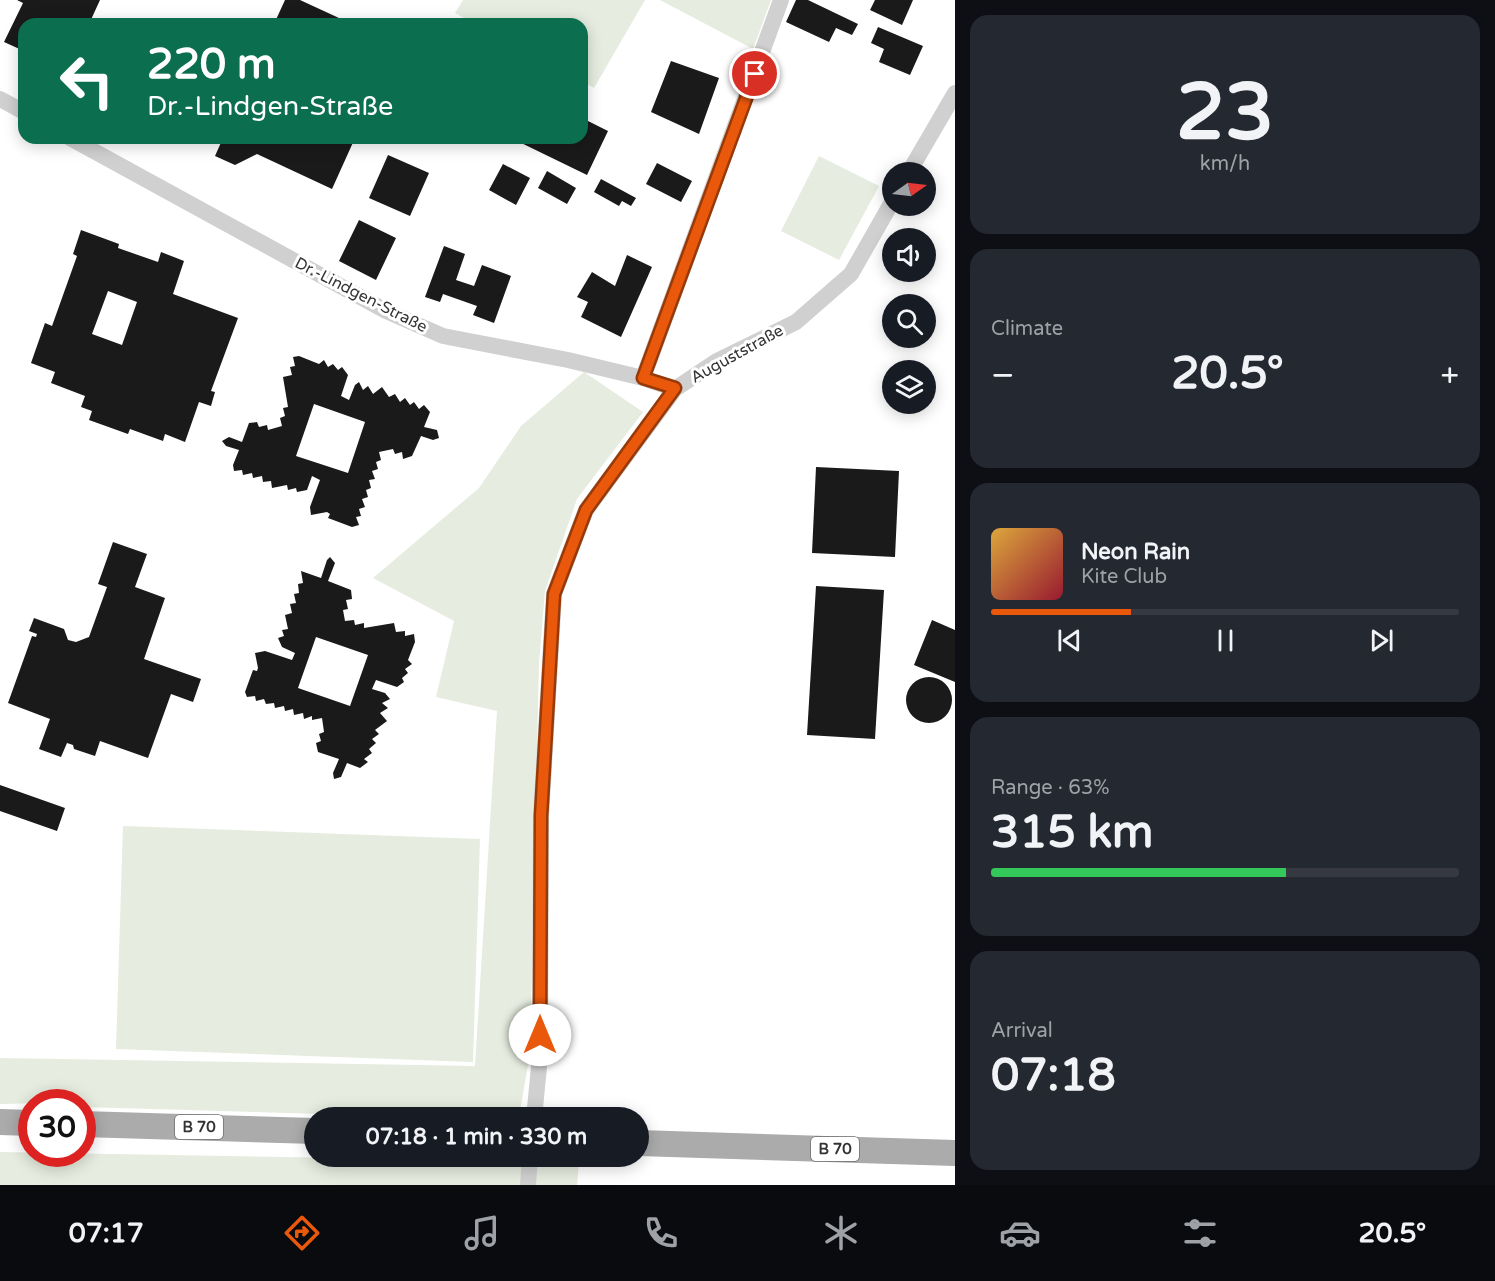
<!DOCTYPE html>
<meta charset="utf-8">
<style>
body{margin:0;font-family:"Varela Round",sans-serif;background:#242831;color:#f1f3f6;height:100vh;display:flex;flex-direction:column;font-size:22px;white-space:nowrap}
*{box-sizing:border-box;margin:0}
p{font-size:20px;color:#9ea1a6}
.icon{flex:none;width:33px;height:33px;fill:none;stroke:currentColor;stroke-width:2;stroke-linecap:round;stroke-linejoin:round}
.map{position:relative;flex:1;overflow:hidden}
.sheet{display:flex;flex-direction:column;gap:15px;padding:15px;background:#0d0f14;width:540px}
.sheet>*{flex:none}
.hud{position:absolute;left:18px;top:18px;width:570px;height:126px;border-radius:18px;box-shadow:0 3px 15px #0003;background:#0b6e4f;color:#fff;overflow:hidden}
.needle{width:39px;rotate:76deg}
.tools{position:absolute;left:882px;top:162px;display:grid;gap:12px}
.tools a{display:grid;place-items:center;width:54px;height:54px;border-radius:50%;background:#171b24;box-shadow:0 3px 15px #0003;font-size:30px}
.speed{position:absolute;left:18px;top:1089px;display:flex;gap:12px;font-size:30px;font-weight:700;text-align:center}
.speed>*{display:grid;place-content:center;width:78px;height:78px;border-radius:50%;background:#171b24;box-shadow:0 3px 15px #0003;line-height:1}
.speed .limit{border:9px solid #d22;background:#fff;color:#111}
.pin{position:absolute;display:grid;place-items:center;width:51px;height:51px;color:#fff;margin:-26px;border:3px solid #fff;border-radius:50%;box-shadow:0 2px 6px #0007}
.me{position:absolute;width:66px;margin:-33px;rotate:0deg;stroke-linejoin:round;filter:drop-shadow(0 0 4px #0008)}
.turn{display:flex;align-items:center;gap:21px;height:126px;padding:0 30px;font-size:27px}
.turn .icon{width:78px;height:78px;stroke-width:2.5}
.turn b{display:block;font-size:42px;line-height:51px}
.big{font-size:45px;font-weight:700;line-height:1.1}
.sheet .tile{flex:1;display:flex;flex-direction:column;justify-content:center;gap:9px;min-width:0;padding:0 21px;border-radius:18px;background:#242831}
.sheet .dial{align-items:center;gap:0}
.dial b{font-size:78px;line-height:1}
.song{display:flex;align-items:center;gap:18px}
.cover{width:72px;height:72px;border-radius:9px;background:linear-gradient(135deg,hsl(40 70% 55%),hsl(350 70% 35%))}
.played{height:6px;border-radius:3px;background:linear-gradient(90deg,#ea580c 30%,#363941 30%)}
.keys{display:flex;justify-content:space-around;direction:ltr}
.heat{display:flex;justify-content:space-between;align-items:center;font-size:33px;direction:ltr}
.charge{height:9px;border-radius:4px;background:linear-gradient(90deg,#34c759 63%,#363941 0)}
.trip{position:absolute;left:304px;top:1107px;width:345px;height:60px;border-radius:30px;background:#171b24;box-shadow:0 3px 15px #0003;font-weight:700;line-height:60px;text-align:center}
.tab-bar{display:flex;height:96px;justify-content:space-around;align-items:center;background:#090b0e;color:#9ea1a6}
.tab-bar .icon{width:42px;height:42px}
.tab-bar .on{color:#ea580c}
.tab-bar b{font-size:27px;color:#f1f3f6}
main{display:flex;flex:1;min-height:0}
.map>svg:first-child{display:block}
.green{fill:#e6ecdf}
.building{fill:#1a1a1a;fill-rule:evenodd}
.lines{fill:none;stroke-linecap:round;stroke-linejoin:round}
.street{stroke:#d0d0d0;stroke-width:16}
.primary{stroke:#ababab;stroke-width:26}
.route-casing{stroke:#983908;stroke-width:15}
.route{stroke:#ea580c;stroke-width:10}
.labels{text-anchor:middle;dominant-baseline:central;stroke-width:6;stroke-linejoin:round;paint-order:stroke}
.shield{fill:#fff;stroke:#707070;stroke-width:1.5}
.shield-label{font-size:15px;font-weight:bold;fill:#333}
.street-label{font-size:16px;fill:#333;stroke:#fff}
</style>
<main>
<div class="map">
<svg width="955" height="1185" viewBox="0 0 955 1185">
<rect width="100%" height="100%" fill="#fff"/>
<path class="green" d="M463 0H645L594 88 582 81V24H475L455 13Z
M660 0H771L753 49Z
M819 156 879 186 839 260 781 231Z
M584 372 643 412 577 499 545 591 539 663 530 1053 519 1117H426L83 1107 82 1102 0 1104V1058L475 1066 497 711 436 697 454 621 373 578 479 488 521 426Z
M123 826 480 839 473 1062 116 1049Z
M0 1152 579 1162 577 1185H0Z"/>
<path class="building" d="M17 0H100L89 24H24V51L4 42 23 3Z
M285 0H300L352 24H274Z
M796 0H808L858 24 852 35 836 28 829 42 786 22Z
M875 0H913L902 25 870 10Z
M878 27 923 46 910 75 879 62 884 49 871 43Z
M671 61 719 78 699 134 651 112Z
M582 118 608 131 587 175 511 138H582Z
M223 138H355L332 189 257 154 235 165 215 156Z
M388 155 429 173 410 216 369 198Z
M657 163 692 181 681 202 646 184Z
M503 164 530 178 516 205 489 190Z
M547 171 576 188 567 204 538 188Z
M601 179 636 198 631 206 622 201 619 206 594 192Z
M359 220 396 238 376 280 339 261Z
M81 230 119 244 118 248 158 262 161 252 184 261 173 294 238 318 211 391 215 392 211 406 199 402 185 442 165 434 163 441 130 429 128 434 89 420 92 411 81 407 85 396 51 383 55 372 31 363 45 323 52 326 77 256 73 254ZM108 291 137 302 122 345 92 334Z
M444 246 465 254 456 280 474 286 482 265 511 276 494 323 473 315 477 306 443 294 440 302 425 297Z
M627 255 652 267 621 337 581 317 588 302 577 297 592 272 615 286Z
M299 356 319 364 324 360 328 367 333 364 338 370 342 367 348 375 341 396 349 400 355 385 359 382 363 390 368 386 373 394 382 387 389 397 395 394 400 402 405 398 410 405 414 402 419 409 424 405 430 412 424 427 437 430 439 438 433 440 421 436 412 456 403 459 402 452 395 454 393 449 379 452 381 460 376 462 378 469 372 471 375 479 369 480 371 488 366 490 368 497 362 499 365 507 359 509 361 516 356 517 359 525 352 527 328 518 330 514 327 512 311 515 310 507 320 480 312 476 307 490 297 492 296 488 288 490 287 485 272 488 271 481 263 482 262 476 253 478 252 473 243 475 242 470 234 471 233 465 239 450 226 446 222 441 229 437 242 442 249 423 257 422 259 427 267 425 268 430 282 426 280 418 285 416 283 408 288 407 283 377 292 375 290 367 295 366 293 357ZM314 404 365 422 348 473 296 456Z
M816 467 899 471 895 557 812 553Z
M113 542 147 554 135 587 165 598 144 659 201 679 193 702 171 694 148 758 100 741 95 756 74 749 73 745 67 743 61 757 39 749 50 719 8 703 32 636 36 637 37 634 29 631 34 618 64 629 68 640 76 642 89 637 107 587 98 584Z
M330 557 335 563 328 581 351 590 352 599 346 600 348 609 343 610 345 621 354 620 355 625 364 623V628L394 623 396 632 405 631V636L414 634 415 642 408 660 412 664 405 669 408 673 402 678 404 682 397 687 376 680 372 689 385 693 390 699 382 703 388 708 380 713 387 721 375 730 379 734 372 739 376 743 369 749 372 753 364 759 368 762 360 768 347 763 341 777 334 779 333 773 339 759 318 752 316 743 321 741 319 734 324 732 322 718 312 720V716L304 719 303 713 294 715 293 709 285 711 284 706 275 708 274 703 266 704 264 699 256 701 255 696 247 697 245 692 253 670 257 671 258 668 255 653 265 651 292 660 295 653 282 647 278 638 284 636 282 630 288 629 285 615 292 613 290 604 296 603 294 594 299 593 298 584 303 583 301 571 321 578 327 560ZM316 637 368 655 350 706 298 688Z
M816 586 884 590 875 739 807 735Z
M932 620 955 630V682L914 665Z
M906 700a23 23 0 1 1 46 0a23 23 0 1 1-46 0Z
M0 785 65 808 57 831 0 811Z"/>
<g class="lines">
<path class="street" d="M0 99 24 112
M70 138 386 311 443 336 568 360 643 378 675 389
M909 172 955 93
M643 378 781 0
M534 1118 540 1057 541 816 554 594 586 510 675 389 717 361 796 322 851 274 892 202
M528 1185 530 1156"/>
<path class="primary" d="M0 1122 32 1123
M82 1124 315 1131
M639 1143 955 1153"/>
</g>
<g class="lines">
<g class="route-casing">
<path id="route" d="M540 1035 541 816 554 594 586 510 675 388 643 378 755 74"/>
</g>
<use href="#route" class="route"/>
</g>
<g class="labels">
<g class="shield">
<rect x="175" y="1115" width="48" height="24" rx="4.5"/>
<rect x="811" y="1137" width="48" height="24" rx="4.5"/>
</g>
<g class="shield-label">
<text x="199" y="1127">B 70</text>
<text x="835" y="1149">B 70</text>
</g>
<g class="street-label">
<text transform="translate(361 295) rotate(27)">Dr.-Lindgen-Straße</text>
<text transform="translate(737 354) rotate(-29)">Auguststraße</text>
</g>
</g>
</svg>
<div class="tools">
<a><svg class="needle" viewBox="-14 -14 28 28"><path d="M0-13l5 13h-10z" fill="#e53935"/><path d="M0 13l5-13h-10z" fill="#9ea1a6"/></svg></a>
<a><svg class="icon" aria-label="sound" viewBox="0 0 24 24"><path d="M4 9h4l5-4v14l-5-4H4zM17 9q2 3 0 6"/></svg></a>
<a><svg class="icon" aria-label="search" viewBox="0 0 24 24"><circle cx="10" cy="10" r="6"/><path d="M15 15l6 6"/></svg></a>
<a><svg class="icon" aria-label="layers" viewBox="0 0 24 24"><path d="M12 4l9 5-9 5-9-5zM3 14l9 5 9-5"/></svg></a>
</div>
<div class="speed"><div class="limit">30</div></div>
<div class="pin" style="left:755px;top:74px;background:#d93025"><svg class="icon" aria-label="arrive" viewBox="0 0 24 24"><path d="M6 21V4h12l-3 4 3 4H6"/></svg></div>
<svg class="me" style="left:540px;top:1035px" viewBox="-20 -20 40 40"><circle r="19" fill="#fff"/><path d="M0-13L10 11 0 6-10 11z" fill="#ea580c"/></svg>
<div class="trip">07:18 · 1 min · 330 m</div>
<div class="hud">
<div class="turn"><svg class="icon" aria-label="left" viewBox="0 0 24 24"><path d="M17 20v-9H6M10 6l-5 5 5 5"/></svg><div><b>220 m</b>Dr.-Lindgen-Straße</div></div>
</div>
</div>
<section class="sheet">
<div class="tile dial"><b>23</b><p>km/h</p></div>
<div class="tile"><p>Climate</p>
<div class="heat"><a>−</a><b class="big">20.5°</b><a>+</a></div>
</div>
<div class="tile">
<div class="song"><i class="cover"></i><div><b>Neon Rain</b><p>Kite Club</p></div></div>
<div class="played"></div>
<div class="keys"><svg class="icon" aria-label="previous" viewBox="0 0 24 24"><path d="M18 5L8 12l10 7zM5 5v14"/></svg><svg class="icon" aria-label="pause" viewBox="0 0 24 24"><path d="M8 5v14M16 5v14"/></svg><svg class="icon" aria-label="next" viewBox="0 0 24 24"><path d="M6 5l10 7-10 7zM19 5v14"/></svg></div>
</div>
<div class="tile"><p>Range · 63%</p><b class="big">315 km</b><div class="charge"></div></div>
<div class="tile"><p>Arrival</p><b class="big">07:18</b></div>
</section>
</main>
<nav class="tab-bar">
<b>07:17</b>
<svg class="icon on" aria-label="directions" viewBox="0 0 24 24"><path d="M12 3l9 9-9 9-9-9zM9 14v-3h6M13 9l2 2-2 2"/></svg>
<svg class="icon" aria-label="music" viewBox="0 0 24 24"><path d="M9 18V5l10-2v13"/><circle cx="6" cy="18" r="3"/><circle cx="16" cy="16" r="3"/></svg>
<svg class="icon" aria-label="phone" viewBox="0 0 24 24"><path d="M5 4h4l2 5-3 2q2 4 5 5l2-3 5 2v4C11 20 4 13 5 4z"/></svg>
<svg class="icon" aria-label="climate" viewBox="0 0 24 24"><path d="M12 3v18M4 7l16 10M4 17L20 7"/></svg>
<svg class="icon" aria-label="car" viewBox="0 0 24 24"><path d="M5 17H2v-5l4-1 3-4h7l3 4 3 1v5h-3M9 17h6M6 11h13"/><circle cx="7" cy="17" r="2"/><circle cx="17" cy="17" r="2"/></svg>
<svg class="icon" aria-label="filters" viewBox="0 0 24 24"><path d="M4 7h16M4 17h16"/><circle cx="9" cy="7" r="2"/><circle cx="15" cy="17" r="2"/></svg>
<b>20.5°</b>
</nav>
